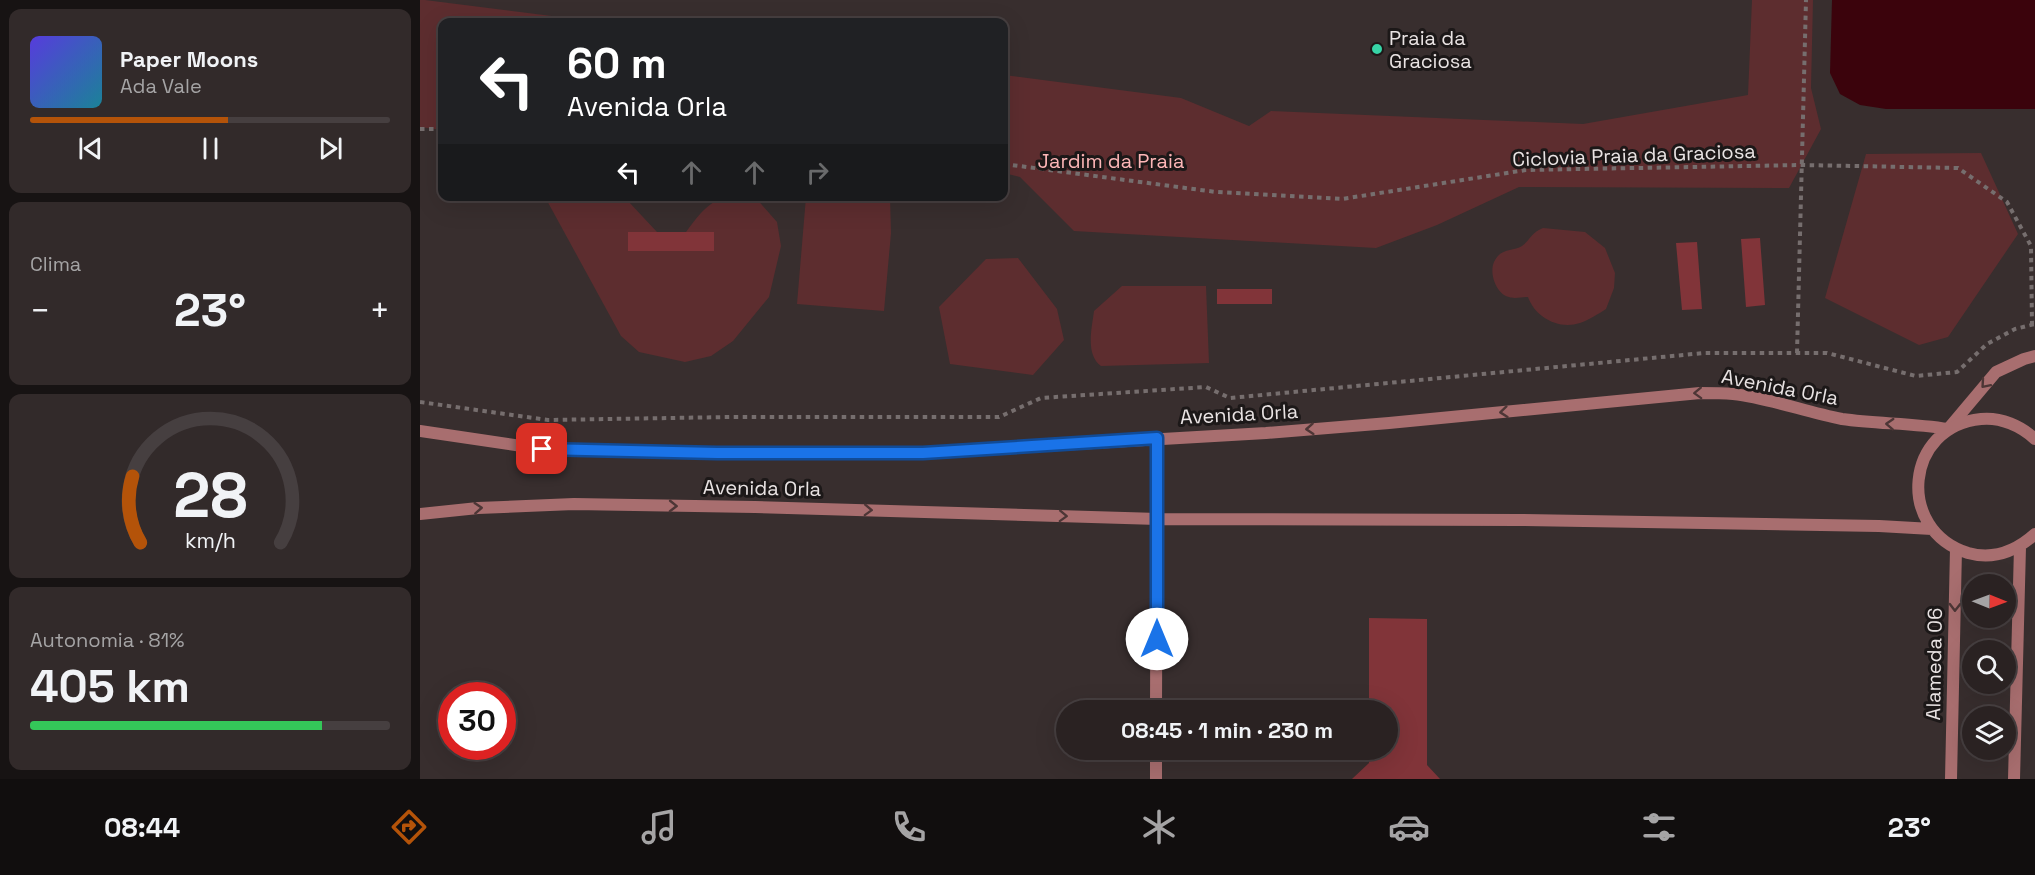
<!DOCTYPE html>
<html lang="pt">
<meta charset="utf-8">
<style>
body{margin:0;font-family:"Space Grotesk",sans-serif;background:#322a2a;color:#f1f3f6;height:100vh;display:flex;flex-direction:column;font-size:22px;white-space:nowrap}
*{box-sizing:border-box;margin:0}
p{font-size:20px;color:#a5a4a5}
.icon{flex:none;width:33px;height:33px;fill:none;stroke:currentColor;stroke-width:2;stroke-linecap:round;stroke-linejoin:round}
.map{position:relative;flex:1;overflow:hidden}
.drawer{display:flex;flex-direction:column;gap:9px;padding:9px;background:#171313;width:420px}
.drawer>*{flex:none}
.top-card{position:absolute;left:18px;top:18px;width:570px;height:183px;border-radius:12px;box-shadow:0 6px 24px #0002,0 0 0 2px #463f40;background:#202124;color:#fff;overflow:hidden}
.needle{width:39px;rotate:91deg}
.fabs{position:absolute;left:1542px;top:574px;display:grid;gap:12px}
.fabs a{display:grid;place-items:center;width:54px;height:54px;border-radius:50%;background:#2a2222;box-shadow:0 6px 24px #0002,0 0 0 2px #463f40;font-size:30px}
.speed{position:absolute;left:18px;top:682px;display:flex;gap:12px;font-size:30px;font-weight:700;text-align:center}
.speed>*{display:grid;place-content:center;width:78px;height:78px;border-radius:50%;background:#2a2222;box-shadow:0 6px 24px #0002,0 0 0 2px #463f40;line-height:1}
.speed .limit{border:9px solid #d22;background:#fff;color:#111}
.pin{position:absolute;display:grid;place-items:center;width:51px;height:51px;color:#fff;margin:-26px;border-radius:12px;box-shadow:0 3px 9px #0006}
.me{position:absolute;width:66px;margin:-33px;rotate:0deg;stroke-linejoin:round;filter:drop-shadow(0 0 4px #0008)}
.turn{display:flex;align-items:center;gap:21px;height:126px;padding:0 30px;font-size:27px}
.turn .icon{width:78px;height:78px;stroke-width:2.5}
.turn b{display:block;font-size:42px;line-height:51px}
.lanes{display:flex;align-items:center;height:57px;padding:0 30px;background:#0003;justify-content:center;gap:30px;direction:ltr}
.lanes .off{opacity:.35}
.big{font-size:45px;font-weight:700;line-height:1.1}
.drawer .tile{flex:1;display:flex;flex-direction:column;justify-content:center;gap:9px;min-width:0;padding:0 21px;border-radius:12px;background:#322a2a}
.drawer .dial{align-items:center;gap:0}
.dial svg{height:156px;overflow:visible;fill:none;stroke:#463f40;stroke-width:7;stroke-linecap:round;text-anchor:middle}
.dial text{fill:#f1f3f6;stroke:none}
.song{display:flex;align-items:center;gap:18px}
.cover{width:72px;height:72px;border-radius:9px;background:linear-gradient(135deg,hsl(250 70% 55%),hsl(190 70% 35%))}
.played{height:6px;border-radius:3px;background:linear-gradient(90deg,#b45309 55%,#463f40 55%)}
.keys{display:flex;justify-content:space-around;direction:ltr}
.heat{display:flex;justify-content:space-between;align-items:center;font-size:33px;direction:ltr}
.charge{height:9px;border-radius:4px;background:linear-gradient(90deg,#34c759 81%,#463f40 0)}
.trip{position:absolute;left:636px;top:700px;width:342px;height:60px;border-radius:30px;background:#2a2222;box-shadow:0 6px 24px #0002,0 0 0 2px #463f40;font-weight:700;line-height:60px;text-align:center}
.menu{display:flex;height:96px;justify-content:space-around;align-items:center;background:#110e0e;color:#a5a4a5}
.menu .icon{width:42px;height:42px}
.menu .on{color:#b45309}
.menu b{font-size:27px;color:#f1f3f6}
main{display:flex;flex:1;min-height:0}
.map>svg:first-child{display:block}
.green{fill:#5d2d2f}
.water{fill:#3b030c}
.building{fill:#813439}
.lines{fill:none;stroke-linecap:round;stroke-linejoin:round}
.path{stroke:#766e6e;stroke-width:4;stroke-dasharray:4.5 4.5;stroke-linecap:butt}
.service{stroke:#a86e6f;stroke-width:12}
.minor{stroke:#a86e6f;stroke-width:12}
.oneway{stroke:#4d3636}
.route-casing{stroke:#114b97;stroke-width:15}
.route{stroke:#1a73e8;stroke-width:10}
.poi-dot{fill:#37d4a6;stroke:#1c1818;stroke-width:2}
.labels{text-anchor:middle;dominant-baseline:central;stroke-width:6;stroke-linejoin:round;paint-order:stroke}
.poi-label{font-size:20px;fill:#e9e3e3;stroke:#1c1818;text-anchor:start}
.street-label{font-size:20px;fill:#e9e3e3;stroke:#1c1818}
.park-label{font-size:20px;fill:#fdb6b7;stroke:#1c1818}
</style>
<main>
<section class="drawer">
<div class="tile">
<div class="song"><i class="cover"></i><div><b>Paper Moons</b><p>Ada Vale</p></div></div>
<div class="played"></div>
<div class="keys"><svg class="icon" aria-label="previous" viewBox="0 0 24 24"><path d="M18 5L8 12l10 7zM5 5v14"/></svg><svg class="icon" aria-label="pause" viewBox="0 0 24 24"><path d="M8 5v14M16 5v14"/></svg><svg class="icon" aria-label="next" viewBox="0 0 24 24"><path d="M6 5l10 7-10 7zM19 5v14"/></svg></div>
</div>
<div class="tile"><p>Clima</p>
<div class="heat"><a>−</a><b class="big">23°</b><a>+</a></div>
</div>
<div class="tile dial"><svg viewBox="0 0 100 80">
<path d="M14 69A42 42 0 1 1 86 69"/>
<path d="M14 69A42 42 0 0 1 10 35" stroke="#b45309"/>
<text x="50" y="56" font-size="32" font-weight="700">28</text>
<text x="50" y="72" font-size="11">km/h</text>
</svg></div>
<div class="tile"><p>Autonomia · 81%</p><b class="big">405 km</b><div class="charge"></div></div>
</section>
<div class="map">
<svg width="1615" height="779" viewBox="0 0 1615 779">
<rect width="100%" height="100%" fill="#382e2e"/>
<path class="green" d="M0 0H5L179 22H22V130L0 127Z
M1332 0H1393L1391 88 1401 129 1369 188 1099 187 1017 225 956 248 654 231 600 177 584 173V75L761 98 829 126 851 111 1163 124 1328 95Z
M1561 153 1598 234 1528 337 1499 345 1405 298 1446 154Z
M125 197H200L208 201 237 232H208V251H293V232H266C290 200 295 196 335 197L357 222 361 246 349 297 313 341 291 356 265 362 219 352 201 336Z
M386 197H470L471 233 464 311 377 304Z
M1123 228 1165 232 1185 248 1195 273 1194 288 1186 309C1178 314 1169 320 1160 323 1138 330 1115 317 1108 297 1102 297 1094 299 1089 297 1076 294 1069 273 1074 262 1081 247 1093 252 1102 246 1111 239 1111 233 1123 228Z
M598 258 637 309 644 340 613 375 530 364 519 307 566 259Z
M702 286H786L789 363 681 366C665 354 672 328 674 311Z"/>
<path class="water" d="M1412 0H1615V109H1466L1440 105 1420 94 1410 73Z"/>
<path class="building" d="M208 232H294V251H208Z
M1340 238 1345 305 1326 307 1321 239Z
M1277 242 1282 309 1262 310 1256 243Z
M797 289H852V304H797Z
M949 618 1007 619V765L1020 779H932L949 763V750H968V711H949Z"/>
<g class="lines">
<path class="path" d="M0 129H22
M584 164 796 192 922 199 1106 170 1382 165 1538 168 1587 202 1611 246 1612 325
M1377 353 1386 0
M0 402 128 420 311 417H579L621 398 786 387 810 398 1284 353H1407L1496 376 1537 372 1567 344 1595 329 1615 324"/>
<path class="service" d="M1528 429 1576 372 1604 359 1615 356"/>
<path class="minor" d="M0 431 122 449 297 453H503L846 433 969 423 1280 393C1291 393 1302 393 1313 394 1350 398 1385 412 1422 419 1457 424 1493 423 1528 429
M1615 439C1601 426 1581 417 1561 419 1485 426 1475 530 1548 553 1573 560 1596 551 1615 534
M0 514 58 508 154 504 335 507 738 519 1099 520 1459 526 1512 529
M736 711 737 437
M736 779V750
M1531 779 1536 549
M1594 779 1600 547"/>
</g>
<defs><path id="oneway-chevron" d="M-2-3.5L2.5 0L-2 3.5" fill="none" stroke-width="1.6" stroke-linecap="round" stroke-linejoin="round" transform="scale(1.5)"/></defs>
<g class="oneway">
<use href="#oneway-chevron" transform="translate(1565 384) rotate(131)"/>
<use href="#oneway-chevron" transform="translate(1278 393) rotate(178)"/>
<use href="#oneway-chevron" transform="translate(1084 412) rotate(174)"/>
<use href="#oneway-chevron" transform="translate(1470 424) rotate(-177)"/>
<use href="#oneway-chevron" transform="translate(890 429) rotate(176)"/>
<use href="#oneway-chevron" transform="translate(253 506) rotate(1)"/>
<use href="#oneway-chevron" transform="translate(58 508) rotate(-4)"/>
<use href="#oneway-chevron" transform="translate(448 510) rotate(2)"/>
<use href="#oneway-chevron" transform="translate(643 516) rotate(2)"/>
<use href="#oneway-chevron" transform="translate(1535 607) rotate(91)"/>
</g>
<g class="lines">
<g class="route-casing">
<path id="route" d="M122 449 297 453H503L737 438V639"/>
</g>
<use href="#route" class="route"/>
</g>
<circle class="poi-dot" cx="957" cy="49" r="6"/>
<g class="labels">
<g class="poi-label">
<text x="969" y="38">Praia da<tspan x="969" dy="23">Graciosa</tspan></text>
</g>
<g class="street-label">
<text transform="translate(1214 155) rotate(-2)">Ciclovia Praia da Graciosa</text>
<text transform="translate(1360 387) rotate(11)">Avenida Orla</text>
<text transform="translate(819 414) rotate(-3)">Avenida Orla</text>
<text transform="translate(342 488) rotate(1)">Avenida Orla</text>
<text transform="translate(1514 664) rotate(-89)">Alameda 06</text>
</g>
<g class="park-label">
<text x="691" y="161">Jardim da Praia</text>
</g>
</g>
</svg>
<div class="fabs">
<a><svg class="needle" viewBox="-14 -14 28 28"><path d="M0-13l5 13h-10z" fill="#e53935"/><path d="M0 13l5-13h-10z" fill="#a5a4a5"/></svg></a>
<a><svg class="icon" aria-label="search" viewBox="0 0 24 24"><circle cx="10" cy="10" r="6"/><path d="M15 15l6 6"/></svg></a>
<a><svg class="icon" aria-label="layers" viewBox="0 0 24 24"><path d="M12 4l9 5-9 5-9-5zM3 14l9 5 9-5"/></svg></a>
</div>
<div class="speed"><div class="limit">30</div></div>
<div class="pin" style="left:122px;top:449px;background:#d93025"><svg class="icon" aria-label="arrive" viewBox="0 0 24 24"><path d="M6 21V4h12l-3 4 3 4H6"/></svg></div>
<svg class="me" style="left:737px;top:639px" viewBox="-20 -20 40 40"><circle r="19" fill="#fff"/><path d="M0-13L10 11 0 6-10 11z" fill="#1a73e8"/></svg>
<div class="trip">08:45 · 1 min · 230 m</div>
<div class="top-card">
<div class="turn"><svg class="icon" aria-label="left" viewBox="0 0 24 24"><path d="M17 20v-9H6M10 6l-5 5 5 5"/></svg><div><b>60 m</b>Avenida Orla</div></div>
<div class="lanes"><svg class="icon" aria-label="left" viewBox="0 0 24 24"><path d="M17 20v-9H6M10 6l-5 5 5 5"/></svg><svg class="icon off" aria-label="ahead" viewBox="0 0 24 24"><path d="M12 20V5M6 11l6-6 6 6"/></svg><svg class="icon off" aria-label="ahead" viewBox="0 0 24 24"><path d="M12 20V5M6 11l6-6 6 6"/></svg><svg class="icon off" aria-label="right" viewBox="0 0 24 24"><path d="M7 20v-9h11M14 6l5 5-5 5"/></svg></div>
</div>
</div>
</main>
<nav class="menu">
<b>08:44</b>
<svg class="icon on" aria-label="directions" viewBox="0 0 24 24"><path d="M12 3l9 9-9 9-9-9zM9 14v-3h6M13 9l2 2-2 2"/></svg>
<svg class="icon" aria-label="music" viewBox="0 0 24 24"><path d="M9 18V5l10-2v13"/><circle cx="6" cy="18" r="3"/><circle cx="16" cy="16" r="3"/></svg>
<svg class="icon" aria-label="phone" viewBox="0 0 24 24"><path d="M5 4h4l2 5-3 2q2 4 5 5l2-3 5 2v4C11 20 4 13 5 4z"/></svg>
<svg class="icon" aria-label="climate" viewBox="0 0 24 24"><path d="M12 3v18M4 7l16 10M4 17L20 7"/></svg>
<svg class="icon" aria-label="car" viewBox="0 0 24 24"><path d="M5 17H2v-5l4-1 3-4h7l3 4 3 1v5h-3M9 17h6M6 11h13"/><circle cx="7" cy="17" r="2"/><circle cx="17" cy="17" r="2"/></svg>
<svg class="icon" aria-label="filters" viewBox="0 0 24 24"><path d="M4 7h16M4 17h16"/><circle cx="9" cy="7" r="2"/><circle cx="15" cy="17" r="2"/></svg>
<b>23°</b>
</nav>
